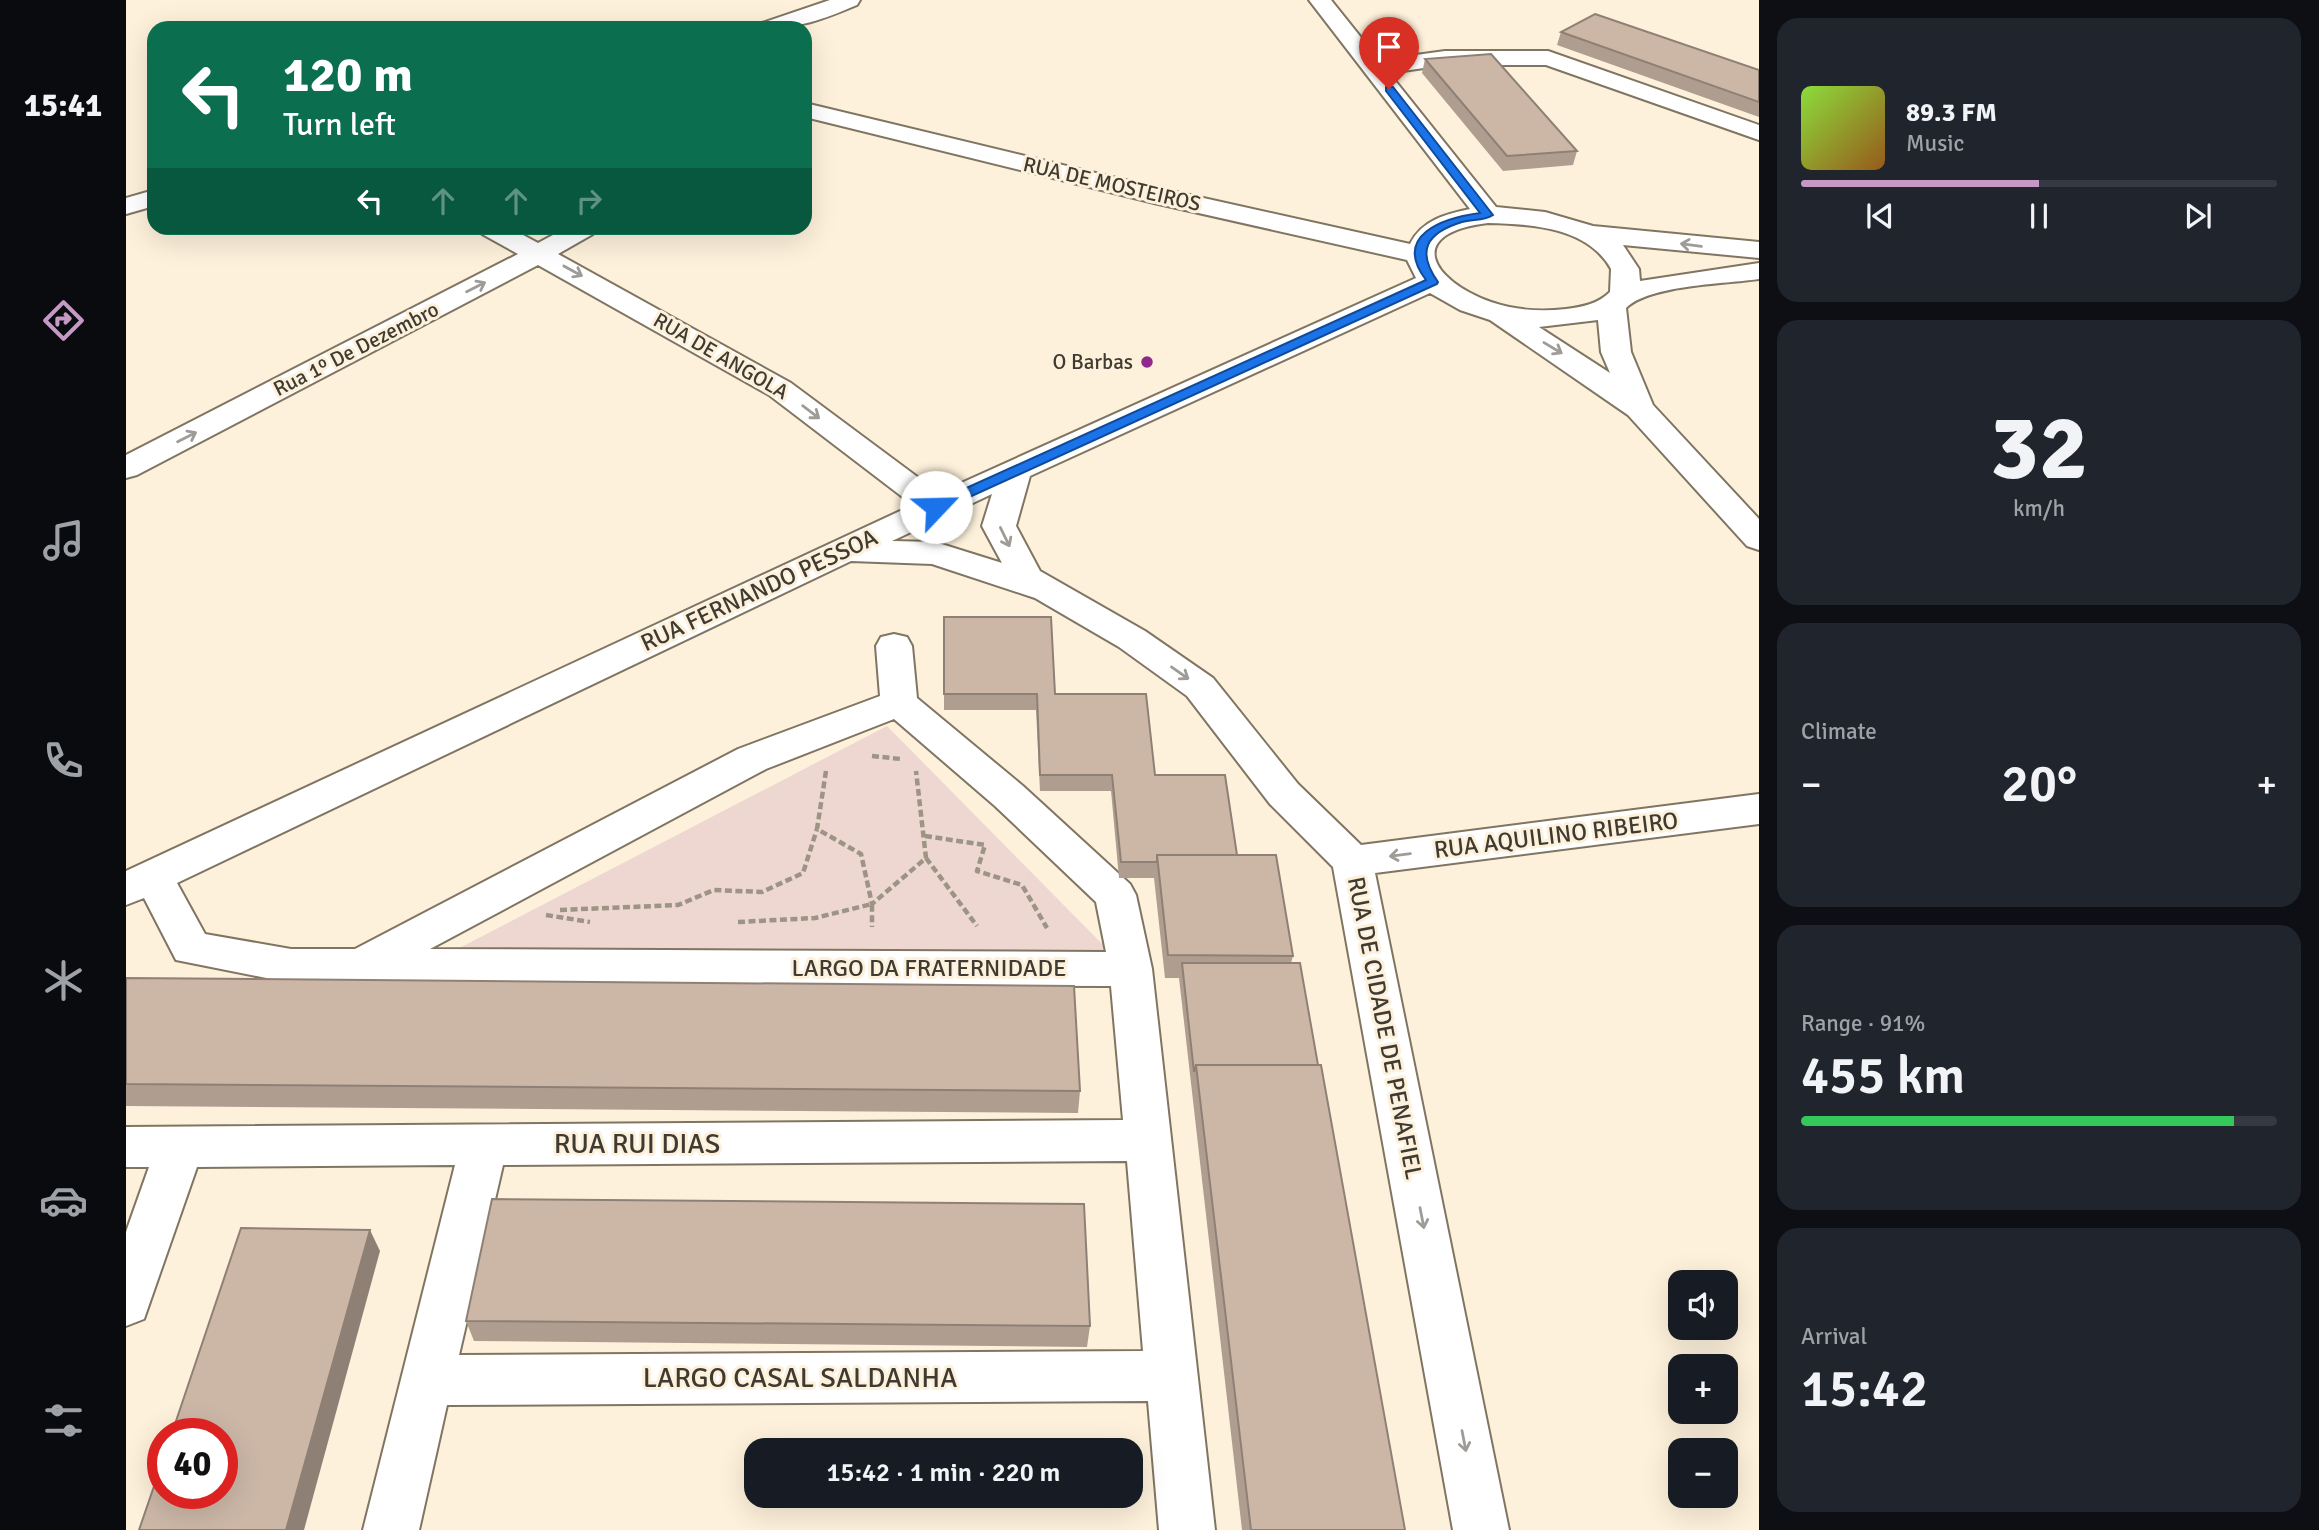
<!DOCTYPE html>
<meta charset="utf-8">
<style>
body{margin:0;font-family:Signika,sans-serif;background:#20242c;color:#f1f3f6;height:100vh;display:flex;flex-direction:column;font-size:26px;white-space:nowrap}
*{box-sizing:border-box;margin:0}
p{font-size:23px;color:#9ea1a6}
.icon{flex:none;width:38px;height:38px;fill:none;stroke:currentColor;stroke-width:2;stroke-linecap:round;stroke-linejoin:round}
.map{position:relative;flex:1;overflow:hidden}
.drawer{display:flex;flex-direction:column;gap:18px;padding:18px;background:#0d0f14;width:560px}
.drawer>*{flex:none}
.banner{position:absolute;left:21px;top:21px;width:665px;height:214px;border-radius:21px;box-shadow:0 7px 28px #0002;background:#0b6e4f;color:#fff;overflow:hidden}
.tools{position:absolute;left:1542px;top:1270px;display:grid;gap:14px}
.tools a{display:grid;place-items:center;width:70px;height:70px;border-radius:14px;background:#171b24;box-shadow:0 7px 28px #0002;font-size:35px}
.speed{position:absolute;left:21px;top:1418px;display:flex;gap:14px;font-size:35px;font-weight:700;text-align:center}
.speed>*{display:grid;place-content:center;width:91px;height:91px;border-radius:50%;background:#171b24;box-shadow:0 7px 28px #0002;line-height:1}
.speed .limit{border:10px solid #d22;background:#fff;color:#111}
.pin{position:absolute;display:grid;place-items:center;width:60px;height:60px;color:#fff;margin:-72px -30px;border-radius:50% 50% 50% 0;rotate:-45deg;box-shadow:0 0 7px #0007}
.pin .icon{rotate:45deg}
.me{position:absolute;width:77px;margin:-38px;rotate:66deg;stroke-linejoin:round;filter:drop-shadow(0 0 5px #0008)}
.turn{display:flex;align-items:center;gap:24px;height:147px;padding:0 21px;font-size:32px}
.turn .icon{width:91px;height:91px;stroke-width:2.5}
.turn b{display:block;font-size:49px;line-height:60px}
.lanes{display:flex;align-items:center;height:66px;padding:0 21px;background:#0003;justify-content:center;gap:35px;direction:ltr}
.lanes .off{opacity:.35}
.big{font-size:52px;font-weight:600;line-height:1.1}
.drawer .card{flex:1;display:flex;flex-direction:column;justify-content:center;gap:10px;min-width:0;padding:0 24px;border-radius:21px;background:#20242c}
.drawer .dial{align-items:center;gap:0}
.dial b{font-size:91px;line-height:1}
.song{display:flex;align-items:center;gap:21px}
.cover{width:84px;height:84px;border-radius:10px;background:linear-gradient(135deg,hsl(90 70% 55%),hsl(30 70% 35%))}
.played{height:7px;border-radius:4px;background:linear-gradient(90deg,#c698c6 50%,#363941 50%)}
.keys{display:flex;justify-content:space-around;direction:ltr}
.heat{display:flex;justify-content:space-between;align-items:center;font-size:38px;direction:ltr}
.charge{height:10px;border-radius:5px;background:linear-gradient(90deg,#34c759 91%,#363941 0)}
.trip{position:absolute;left:618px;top:1438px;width:399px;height:70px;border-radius:21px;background:#171b24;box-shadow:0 7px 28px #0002;font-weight:600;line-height:70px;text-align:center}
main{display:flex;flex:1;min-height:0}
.tab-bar{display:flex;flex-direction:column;width:126px;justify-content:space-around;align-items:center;background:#090b0e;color:#9ea1a6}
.tab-bar .icon{width:49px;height:49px}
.tab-bar .current{color:#c698c6}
.tab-bar b{font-size:32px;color:#f1f3f6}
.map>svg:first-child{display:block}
.green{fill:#eed7d0}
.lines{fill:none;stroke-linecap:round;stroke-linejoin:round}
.minor-casing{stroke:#807562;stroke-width:4}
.path{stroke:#9c9485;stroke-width:4.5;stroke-dasharray:7 3.5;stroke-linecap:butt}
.minor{fill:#fff;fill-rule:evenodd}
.wall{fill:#af9d90}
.shaded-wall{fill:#8f8075}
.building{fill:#ccb7a7;stroke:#8f8075;stroke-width:2}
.oneway{stroke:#9f9c98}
.route{fill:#1a73e8;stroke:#114b97;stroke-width:2}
.poi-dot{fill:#91288c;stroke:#fdf1db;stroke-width:2.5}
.labels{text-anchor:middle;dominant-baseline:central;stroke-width:6;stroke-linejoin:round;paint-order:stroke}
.far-street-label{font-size:21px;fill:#3f3a32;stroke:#fdf1db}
.far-poi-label{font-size:21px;fill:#3f3a32;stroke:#fdf1db;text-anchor:end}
.street-label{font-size:24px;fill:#3f3a32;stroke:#fdf1db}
.near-street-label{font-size:28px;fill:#3f3a32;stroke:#fdf1db}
</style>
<main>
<nav class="tab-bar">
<b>15:41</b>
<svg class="icon current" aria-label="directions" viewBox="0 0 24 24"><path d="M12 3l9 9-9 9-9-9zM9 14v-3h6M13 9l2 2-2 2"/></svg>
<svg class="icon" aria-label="music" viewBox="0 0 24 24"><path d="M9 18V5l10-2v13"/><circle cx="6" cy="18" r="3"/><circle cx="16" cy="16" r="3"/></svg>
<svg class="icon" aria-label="phone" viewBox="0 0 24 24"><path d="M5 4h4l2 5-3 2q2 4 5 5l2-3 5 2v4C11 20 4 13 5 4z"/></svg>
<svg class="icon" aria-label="climate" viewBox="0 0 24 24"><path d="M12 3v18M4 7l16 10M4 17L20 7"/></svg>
<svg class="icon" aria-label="car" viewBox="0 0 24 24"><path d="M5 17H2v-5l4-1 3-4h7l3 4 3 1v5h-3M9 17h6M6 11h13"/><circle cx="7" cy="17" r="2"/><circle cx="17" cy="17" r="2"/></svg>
<svg class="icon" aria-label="filters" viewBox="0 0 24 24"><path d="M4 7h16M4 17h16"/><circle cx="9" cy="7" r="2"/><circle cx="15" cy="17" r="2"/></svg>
</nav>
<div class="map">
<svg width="1633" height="1530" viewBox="0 0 1633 1530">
<rect width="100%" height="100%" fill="#fdf1db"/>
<path class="green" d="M761 726 989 957 318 956Z"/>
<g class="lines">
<g class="minor-casing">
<path id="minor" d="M704 0H734L731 5C693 21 674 28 633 28L636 23Z
M1183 0H1205L1253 60 1319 51H1422L1633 125V140L1420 65H1319L1263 73 1370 207 1419 212 1467 226 1633 242V258L1497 245 1513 269 1514 281 1633 263V279C1599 284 1523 285 1500 308L1505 352 1527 405 1633 519V550L1621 546 1502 415 1364 320 1334 310 1304 293 904 476 890 526 914 571 1019 631 1087 678 1172 784 1235 845 1633 794V824L1249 873 1383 1530H1327L1207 867 1144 804 1061 696 993 647 909 598 806 564 725 561 51 883 79 934 165 949H229L612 749 754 696 750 646 755 637 768 634 781 637 786 646 791 698 897 786 1004 884 1010 895 1026 969 1089 1530H1033L1022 1401 321 1405 293 1530H237L329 1165 71 1167 18 1319 0 1326V1232L23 1167H0V1127L997 1120 985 986 165 983 50 960 18 898 0 905V871L787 505 643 395 412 265 11 475 0 478V455L392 254 356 234 352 228H384L412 243 440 228H471L467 234 432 254 665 383 813 493 1290 278 1281 260 1028 203 679 117V103L1028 187 1284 244C1296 220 1320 214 1344 209ZM1362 223C1405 224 1462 227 1485 269L1484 292C1472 304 1456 307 1440 309 1415 312 1388 310 1365 302 1304 280 1278 233 1362 223ZM1472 320 1475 352 1484 373 1413 327ZM866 494 856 526 876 563 809 542 766 541ZM768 719 869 806 970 902 980 952 304 949 640 769ZM1001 1161 1017 1351 333 1355 377 1165Z
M28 190V206L0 214V198Z"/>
</g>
<path class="path" d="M746 756 775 759
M700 771 691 829 735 854 746 904 800 858 790 771
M799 836 859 845 851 871 896 885 921 928
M800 858 851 926
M434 910 552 905 588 890 636 892 677 873 691 829
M420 915 464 922
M612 922 689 918 746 904V927"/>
<use href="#minor" class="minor"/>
</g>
<path class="wall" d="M1435 32 1633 70V117L1431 45Z
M1299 59 1451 151 1447 165 1377 171 1296 73Z
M818 617 929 694 1029 775 1111 855 1167 956 1165 963 1192 1065 1279 1530H1116L1053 978H1039L1028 878H993L985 791H914L910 710H818Z
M0 978 954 1091 952 1113 0 1106Z
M340 1321 964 1326 961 1347 348 1341Z"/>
<path class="shaded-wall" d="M244 1230 254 1251 178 1530H160Z"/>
<path class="building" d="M1469 14 1633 70V102L1435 32Z
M1365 54 1451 151 1381 156 1299 59Z
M818 617H925L929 694H1020L1029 775H1099L1111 855H1031V862H995L986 775H914L911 694H818Z
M1031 855H1150L1167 956 1042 955Z
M1056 963H1174L1192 1065H1070L1068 1072Z
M0 978 948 986 954 1091 0 1084Z
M1070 1065H1195L1279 1530H1125Z
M366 1199 958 1204 964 1326 340 1321Z
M115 1228 244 1230 160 1530H13L37 1460V1493H96V1433H46Z"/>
<defs><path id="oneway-shaft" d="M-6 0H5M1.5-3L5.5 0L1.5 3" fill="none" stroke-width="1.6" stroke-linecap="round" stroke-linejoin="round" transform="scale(1.75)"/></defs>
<g class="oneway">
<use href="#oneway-shaft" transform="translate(1565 245) rotate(-172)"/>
<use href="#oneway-shaft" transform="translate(447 271) rotate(29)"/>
<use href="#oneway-shaft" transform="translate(350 287) rotate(-27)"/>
<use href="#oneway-shaft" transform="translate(1427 348) rotate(31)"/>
<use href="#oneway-shaft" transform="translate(685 412) rotate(37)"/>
<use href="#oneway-shaft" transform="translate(61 437) rotate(-27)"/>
<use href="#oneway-shaft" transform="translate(879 537) rotate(64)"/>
<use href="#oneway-shaft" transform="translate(1054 673) rotate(35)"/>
<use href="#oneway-shaft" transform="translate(1274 855) rotate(173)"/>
<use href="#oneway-shaft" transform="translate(1296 1218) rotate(79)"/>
<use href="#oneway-shaft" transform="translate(1338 1441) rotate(79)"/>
</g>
<path class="route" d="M1260 87H1267L1367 215C1359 221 1346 219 1336 222 1300 233 1290 251 1312 282L1311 284 815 510H805V504L1300 280C1266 235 1317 218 1354 213L1260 91Z"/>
<circle class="poi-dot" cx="1021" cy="362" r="7"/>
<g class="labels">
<g class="far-street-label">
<text transform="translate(986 184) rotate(13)">RUA DE MOSTEIROS</text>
<text transform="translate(230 349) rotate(-27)">Rua 1º De Dezembro</text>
<text transform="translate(595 356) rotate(30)">RUA DE ANGOLA</text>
</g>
<g class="far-poi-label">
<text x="1007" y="362">O Barbas</text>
</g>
<g class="street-label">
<text transform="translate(633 590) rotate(-25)">RUA FERNANDO PESSOA</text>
<text transform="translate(1430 835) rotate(-7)">RUA AQUILINO RIBEIRO</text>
<text x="803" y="968">LARGO DA FRATERNIDADE</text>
<text transform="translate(1259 1028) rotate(79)">RUA DE CIDADE DE PENAFIEL</text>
</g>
<g class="near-street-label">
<text x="511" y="1144">RUA RUI DIAS</text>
<text x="674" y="1378">LARGO CASAL SALDANHA</text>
</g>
</g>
</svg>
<div class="tools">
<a><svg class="icon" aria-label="sound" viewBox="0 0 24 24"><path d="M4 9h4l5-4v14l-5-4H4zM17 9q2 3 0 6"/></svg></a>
<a>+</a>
<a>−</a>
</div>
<div class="speed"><div class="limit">40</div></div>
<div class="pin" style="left:1263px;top:89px;background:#d93025"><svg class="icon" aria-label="arrive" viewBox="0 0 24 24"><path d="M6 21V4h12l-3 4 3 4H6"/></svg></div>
<svg class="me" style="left:810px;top:507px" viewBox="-20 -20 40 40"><circle r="19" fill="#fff"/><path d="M0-13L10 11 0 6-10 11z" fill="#1a73e8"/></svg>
<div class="trip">15:42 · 1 min · 220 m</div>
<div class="banner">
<div class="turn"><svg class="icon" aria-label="left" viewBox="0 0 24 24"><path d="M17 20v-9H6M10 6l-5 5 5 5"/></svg><div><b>120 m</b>Turn left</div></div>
<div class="lanes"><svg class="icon" aria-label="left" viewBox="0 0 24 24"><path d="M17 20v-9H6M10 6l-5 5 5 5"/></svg><svg class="icon off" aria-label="ahead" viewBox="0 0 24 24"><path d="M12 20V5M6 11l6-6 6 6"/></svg><svg class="icon off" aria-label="ahead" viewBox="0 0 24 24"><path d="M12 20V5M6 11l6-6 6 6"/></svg><svg class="icon off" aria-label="right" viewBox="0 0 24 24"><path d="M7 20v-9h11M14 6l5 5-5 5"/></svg></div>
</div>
</div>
<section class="drawer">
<div class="card">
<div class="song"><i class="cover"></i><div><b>89.3 FM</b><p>Music</p></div></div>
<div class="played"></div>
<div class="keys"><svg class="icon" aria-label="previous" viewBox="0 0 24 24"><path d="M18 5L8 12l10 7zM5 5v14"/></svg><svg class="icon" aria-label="pause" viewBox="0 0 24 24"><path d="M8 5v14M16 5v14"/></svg><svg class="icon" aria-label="next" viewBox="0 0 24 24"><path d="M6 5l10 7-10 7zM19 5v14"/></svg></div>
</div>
<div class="card dial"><b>32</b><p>km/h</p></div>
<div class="card"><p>Climate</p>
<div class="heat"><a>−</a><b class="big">20°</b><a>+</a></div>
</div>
<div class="card"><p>Range · 91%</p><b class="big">455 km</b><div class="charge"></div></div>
<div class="card"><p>Arrival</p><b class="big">15:42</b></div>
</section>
</main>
